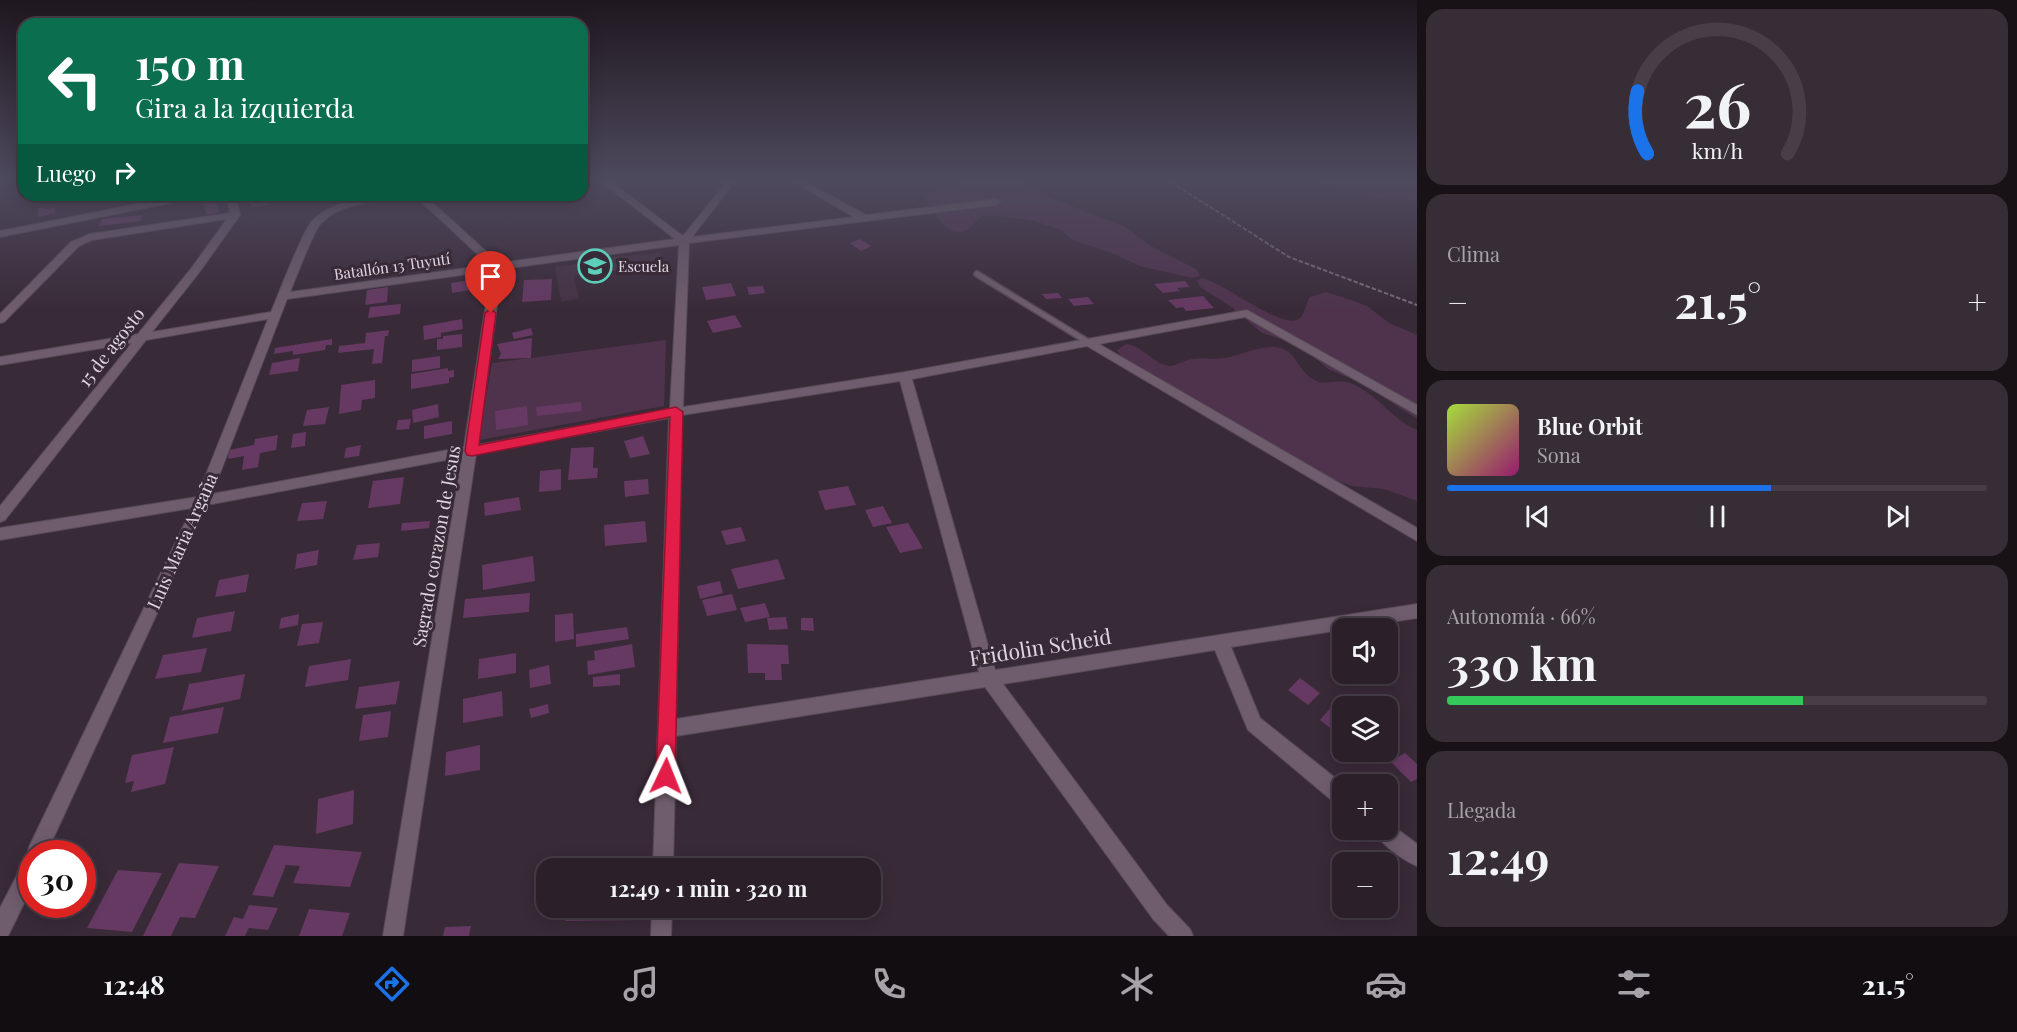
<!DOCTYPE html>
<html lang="es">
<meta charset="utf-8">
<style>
body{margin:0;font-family:"Playfair Display",serif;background:#372d36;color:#f1f3f6;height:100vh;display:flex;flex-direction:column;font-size:22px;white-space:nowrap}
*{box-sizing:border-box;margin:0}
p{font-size:20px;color:#a6a3a8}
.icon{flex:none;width:33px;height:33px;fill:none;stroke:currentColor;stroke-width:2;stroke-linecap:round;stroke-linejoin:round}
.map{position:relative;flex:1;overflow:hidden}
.panel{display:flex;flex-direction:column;gap:9px;padding:9px;background:#181217;width:600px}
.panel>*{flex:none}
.banner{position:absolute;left:18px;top:18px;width:570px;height:183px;border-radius:18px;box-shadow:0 3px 15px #0003,0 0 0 2px #473e47;background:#0b6e4f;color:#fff;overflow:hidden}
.buttons{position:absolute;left:1332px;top:618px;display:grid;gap:12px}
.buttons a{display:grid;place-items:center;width:66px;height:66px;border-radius:12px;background:#2b202a;box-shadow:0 3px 15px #0003,0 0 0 2px #473e47;font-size:30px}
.speed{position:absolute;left:18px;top:840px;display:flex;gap:12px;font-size:30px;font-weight:700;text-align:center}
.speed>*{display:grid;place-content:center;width:78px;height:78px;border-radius:50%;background:#2b202a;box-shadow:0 3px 15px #0003,0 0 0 2px #473e47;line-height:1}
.speed .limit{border:9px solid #d22;background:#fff;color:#111}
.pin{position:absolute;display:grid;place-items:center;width:51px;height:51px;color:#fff;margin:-62px -26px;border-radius:50% 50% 50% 0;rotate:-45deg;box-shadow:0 0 6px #0007}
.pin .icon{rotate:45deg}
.me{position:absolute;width:66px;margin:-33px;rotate:2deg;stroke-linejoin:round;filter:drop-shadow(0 0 4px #0008)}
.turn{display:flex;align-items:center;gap:21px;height:126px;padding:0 18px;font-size:27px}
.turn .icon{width:78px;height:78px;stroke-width:2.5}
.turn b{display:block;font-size:42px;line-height:51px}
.then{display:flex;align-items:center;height:57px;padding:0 18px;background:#0003;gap:12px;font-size:22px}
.big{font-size:45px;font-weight:700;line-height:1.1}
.panel .widget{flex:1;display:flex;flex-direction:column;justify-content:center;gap:9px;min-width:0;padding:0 21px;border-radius:18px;background:#372d36}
.panel .dial{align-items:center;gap:0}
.dial svg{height:156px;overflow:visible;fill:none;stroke:#473e47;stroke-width:7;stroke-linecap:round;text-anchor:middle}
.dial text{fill:#f1f3f6;stroke:none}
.song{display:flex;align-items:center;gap:18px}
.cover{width:72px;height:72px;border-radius:9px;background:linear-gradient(135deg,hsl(80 70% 55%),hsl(320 70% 35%))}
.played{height:6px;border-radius:3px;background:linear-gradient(90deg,#1a73e8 60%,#473e47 60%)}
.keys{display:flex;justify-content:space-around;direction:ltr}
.heat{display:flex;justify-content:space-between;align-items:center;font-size:33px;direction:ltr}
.charge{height:9px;border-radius:4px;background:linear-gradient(90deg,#34c759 66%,#473e47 0)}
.trip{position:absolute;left:536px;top:858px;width:345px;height:60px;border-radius:18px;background:#2b202a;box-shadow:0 3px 15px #0003,0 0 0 2px #473e47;font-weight:700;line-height:60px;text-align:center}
.dock{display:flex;height:96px;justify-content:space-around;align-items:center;background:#110d11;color:#a6a3a8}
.dock .icon{width:42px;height:42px}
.dock .current{color:#1a73e8}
.dock b{font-size:27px;color:#f1f3f6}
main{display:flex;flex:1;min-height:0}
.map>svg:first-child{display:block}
.built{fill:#453144}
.green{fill:#4f334d}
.building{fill:#653962}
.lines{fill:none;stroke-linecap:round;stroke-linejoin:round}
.lane-casing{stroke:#564955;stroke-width:8}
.street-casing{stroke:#564955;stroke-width:2}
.path{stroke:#786a77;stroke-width:2;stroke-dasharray:4.5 2;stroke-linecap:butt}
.lane{stroke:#6f5d6d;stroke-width:5}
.street{fill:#6f5d6d;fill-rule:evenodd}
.route{fill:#e11d48;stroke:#92132f;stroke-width:1.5}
.labels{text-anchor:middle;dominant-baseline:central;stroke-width:6;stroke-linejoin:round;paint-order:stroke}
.far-street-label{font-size:15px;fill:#e0d6df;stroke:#392a38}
.far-poi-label{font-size:15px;fill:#e0d6df;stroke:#392a38;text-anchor:start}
.street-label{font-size:18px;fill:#e0d6df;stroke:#392a38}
.near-street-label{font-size:21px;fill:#e0d6df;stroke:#392a38}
</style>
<main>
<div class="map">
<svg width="1417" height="936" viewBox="0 0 1417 936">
<rect width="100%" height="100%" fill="#392a38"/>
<path class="built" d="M660 253 664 264 574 276 579 299 561 302 555 267 606 260V258Z"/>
<path class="green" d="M950 179H1017L1041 194 1125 227 1151 246 1196 269 1200 276 1192 278 1140 266 1112 253 1073 240 1061 230 1035 221 1000 216H982C975 220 972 229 964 231 945 238 933 209 924 197 941 182 947 192 967 192V188Z
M1307 179H1417V201L1378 198Z
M1201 278C1221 280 1285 333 1300 318 1305 313 1306 303 1310 297L1326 292 1351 300 1367 306 1389 323 1417 335V419L1363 384 1328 369 1302 346 1262 333 1230 306 1200 287 1197 281Z
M666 340 664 406 479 440 492 363Z
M1126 344C1143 345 1154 366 1171 366 1178 365 1185 360 1193 359 1203 357 1214 360 1225 358 1242 355 1267 342 1283 349 1296 354 1299 370 1311 378 1324 388 1335 378 1350 383 1377 393 1392 420 1417 430V501L1384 489 1352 486 1333 479 1281 452 1218 412 1179 393 1126 363 1117 350Z"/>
<path class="building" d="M24 182V191L15 193V184Z
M271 198 269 205 251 208 253 200Z
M216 201 220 212 207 215 203 204Z
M45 207V209L55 207V213L38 217V208Z
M143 215 140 221 99 226 102 219Z
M860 239 871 246 861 251 850 243Z
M478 279 480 288 452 293 451 283Z
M552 279 551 300 522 302 524 280Z
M1185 281 1190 287 1177 288 1180 291 1163 293 1154 284Z
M731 283 736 296 706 300 702 287Z
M763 286 765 293 749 295 747 287Z
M388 287 387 302 365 305 367 290Z
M1058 293 1062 298 1046 299 1042 294Z
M1203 296 1214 308 1186 311 1183 307 1176 308 1168 300Z
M1088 297 1094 304 1074 306 1068 299Z
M401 304 400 314 368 318 370 307Z
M735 315 742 327 713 333 707 321Z
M462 319 463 329 441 333V337L424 340 423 326Z
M531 328 533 335 514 339 512 333Z
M389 330 388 336H385L382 363 372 364 374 349 338 353 339 346 365 343 366 333Z
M462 334V347L437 350V339H443V336Z
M532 338 531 358 498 359 501 354 497 344Z
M332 339V345H326L325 350 293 355V351L274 354 275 348Z
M440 356V368L412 372V360Z
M300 358 298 371 269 375 272 363Z
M448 368V371L454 370V377L449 378V383L411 389V374Z
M375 380V398L362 400 361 410 339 414 341 385Z
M581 402 582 411 537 416 536 407Z
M438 404 439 417 413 423 412 410Z
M527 406 528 425 496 430 495 411Z
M329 407 325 424 303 426 307 410Z
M411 419 409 429 396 430 398 420Z
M452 421V434L424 439V426Z
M306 432 305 446 291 448 293 434Z
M278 435 276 450 260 453 258 467 242 470 244 456 228 459 229 450 254 445 255 439Z
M643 436 650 454 630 458 624 441Z
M361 445 359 456 344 458 346 448Z
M594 447 593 468H598L597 478 568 480 571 448Z
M561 469V490L539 492 540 471Z
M404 477 400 504 368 508 373 481Z
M648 479 649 494 625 497 624 481Z
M848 486 856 505 825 510 818 491Z
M519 497 521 510 485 516 484 503Z
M327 501 323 519 297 521 302 503Z
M883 506 892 523 873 527 865 510Z
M430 521 429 528 401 531 402 523Z
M645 521 647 542 605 546 604 525Z
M908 523 923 548 900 553 886 527Z
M741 527 746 541 726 545 721 531Z
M380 543 378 557 353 560 357 545Z
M319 550 317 565 295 569 297 554Z
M533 556 535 581 483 590 482 565Z
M778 559 785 579 738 589 731 569Z
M249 574 246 592 215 597 219 580Z
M720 581 723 593 700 599 697 586Z
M530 593 529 612 463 618 465 599Z
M732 594 737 610 707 616 702 600Z
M765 603 770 617 745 622 740 608Z
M235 611 231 631 192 638 197 618Z
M573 613 574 639 555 642V615Z
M299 614 298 625 279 629 281 618Z
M786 617 788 629 769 630 767 618Z
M801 618H813L814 631 801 630Z
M323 622 319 643 297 646 302 624Z
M627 627 629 639 576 647V634Z
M632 644 635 667 588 675 587 661 595 660 594 651Z
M747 644 788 645 789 664H781L782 680H765V673H748Z
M207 648 201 672 155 679 163 655Z
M516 653V673L478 679 479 659Z
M351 659 348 680 305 687 309 666Z
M549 665 551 684 530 688 529 670Z
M245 674 240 699 182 711 189 684Z
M620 674V685L593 687V677Z
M1300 678 1320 693 1308 705 1288 690Z
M400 681 396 704 355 709 359 687Z
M502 691 503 716 463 723V699Z
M548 704 549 713 531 718 529 709Z
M1333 705 1342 712V737L1320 720Z
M224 707 218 733 163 743 170 717Z
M391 711 388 737 359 741 363 715Z
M480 745V770L445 776 446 752Z
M174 747 165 784 131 792 134 781 125 783 132 755Z
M1405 753 1417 764V779L1411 782 1390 761Z
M354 790 353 824 316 834 318 799Z
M274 845 362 852 350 887 293 883 300 866 286 865 273 897 252 895Z
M179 863 219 866 195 918 180 917 171 936H143Z
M118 870 162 873 132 932 87 928Z
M249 905 278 908 268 930 249 928 245 936H225L234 917 243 919Z
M566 908H642L641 920 565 921Z
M309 909 350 913 342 936H299Z
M471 926 469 936H443L445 927Z"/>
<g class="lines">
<g class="lane-casing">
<path id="lane" d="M977 274 1088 342"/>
</g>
<g class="street-casing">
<path id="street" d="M598 179H607L683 236 729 179H737L692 237 854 217 789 179H799L866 215 996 199 1001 202 996 205 689 243 683 407 905 372 1247 310 1417 405V415L1245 317 1099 344 1417 528V541L1087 346 912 379 995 670 1417 604V618L1231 647 1260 718 1343 784 1342 805 1335 803 1248 730 1215 650 1003 684 1167 905 1190 929 1193 936H1169L1153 919 985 687 676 736 673 868H653L669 418 476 454 403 936H383L462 457 207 505 46 854H32V887L8 936H0V908L27 856 29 847 192 508 0 540V528L197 497 268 319 146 340 5 520 0 522V506L132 343 0 365V357L138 334 190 270 227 219 92 240 79 246 4 322 0 323V314L71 242 90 234 230 213 226 195H236L240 215 198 274 152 332 271 312C278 296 303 229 313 220 337 197 378 195 410 195L405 198C378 202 341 202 321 223 313 232 296 278 290 292L489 265 414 195H424L499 263 675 239ZM679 245 670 409 478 445 502 269ZM491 271 464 447 212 494 287 299ZM900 381 979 672 676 719 682 415Z
M182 195H201L196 198 0 237V231Z
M1388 822 1417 844V866C1403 860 1379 844 1375 830H1388Z
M652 908H672L671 936H651Z"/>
</g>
<path class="path" d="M1166 179 1289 257 1417 305"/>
<use href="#lane" class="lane"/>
<use href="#street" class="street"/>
</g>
<linearGradient id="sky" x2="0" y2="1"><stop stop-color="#1f171f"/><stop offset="0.58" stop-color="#4e4a5e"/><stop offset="1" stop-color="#4e4a5e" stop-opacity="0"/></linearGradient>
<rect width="1417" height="310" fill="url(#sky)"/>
<path class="route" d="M491 309 496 313 479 445 676 407 683 412 675 776 672 782 666 785 659 782 656 776 670 417 472 456 467 455 465 451 485 313Z"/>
<defs>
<g id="school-ring" transform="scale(1.725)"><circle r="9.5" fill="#392a38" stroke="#5dceb9" stroke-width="1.5"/><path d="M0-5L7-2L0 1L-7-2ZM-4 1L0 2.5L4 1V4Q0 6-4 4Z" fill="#5dceb9"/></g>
</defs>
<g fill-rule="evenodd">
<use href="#school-ring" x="595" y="266"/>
</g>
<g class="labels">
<g class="far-street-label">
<text transform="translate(392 266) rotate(-8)">Batallón 13 Tuyutí</text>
</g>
<g class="far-poi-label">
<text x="618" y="266">Escuela</text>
</g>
<g class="street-label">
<text transform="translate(111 347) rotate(-52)">15 de agosto</text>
<text transform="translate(182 541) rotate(-66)">Luis Maria Argaña</text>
<text transform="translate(436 546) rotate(-80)">Sagrado corazon de Jesus</text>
</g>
<g class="near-street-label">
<text transform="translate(1040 646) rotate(-9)">Fridolin Scheid</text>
</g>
</g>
</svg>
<div class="buttons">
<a><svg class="icon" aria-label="sound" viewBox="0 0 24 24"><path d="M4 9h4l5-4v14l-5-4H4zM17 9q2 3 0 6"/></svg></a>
<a><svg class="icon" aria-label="layers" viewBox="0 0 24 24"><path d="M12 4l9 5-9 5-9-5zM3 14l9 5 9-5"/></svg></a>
<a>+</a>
<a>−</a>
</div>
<div class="speed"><div class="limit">30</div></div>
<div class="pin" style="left:491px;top:313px;background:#d93025"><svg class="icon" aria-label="arrive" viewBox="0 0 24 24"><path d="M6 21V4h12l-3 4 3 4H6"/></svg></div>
<svg class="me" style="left:666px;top:776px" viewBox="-20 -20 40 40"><path d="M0-17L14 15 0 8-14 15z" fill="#e11d48" stroke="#fff" stroke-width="4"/></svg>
<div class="trip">12:49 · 1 min · 320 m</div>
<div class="banner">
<div class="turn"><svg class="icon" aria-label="left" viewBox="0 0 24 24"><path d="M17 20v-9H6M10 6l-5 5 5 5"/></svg><div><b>150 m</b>Gira a la izquierda</div></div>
<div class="then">Luego<svg class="icon" aria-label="right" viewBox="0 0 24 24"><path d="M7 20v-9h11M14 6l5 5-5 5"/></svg></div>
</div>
</div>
<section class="panel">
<div class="widget dial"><svg viewBox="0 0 100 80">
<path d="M14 69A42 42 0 1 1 86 69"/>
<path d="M14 69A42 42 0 0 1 9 37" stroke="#1a73e8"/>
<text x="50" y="56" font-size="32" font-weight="700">26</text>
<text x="50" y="72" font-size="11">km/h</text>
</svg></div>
<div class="widget"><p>Clima</p>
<div class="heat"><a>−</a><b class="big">21.5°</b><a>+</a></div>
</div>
<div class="widget">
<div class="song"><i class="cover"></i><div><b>Blue Orbit</b><p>Sona</p></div></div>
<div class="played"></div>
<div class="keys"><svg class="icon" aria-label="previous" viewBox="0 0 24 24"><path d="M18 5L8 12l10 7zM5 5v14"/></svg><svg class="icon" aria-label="pause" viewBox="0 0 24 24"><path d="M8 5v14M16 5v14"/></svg><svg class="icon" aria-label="next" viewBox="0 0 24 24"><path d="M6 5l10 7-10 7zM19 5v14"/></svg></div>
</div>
<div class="widget"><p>Autonomía · 66%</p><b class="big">330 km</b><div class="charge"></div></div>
<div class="widget"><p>Llegada</p><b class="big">12:49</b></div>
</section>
</main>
<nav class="dock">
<b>12:48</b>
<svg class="icon current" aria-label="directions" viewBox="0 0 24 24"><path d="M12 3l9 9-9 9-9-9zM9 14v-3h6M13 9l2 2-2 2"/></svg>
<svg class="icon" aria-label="music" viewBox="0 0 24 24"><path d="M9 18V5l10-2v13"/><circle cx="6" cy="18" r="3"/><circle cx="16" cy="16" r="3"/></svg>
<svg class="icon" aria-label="phone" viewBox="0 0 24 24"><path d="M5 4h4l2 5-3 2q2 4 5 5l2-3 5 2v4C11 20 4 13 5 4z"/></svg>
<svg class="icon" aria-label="climate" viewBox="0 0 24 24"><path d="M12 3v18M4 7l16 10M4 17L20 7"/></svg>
<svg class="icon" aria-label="car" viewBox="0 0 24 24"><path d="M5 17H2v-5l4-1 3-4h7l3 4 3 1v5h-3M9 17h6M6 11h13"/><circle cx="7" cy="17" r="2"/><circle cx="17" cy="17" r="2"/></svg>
<svg class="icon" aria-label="filters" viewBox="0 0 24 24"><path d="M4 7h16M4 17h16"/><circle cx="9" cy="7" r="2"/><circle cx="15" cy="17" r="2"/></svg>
<b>21.5°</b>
</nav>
